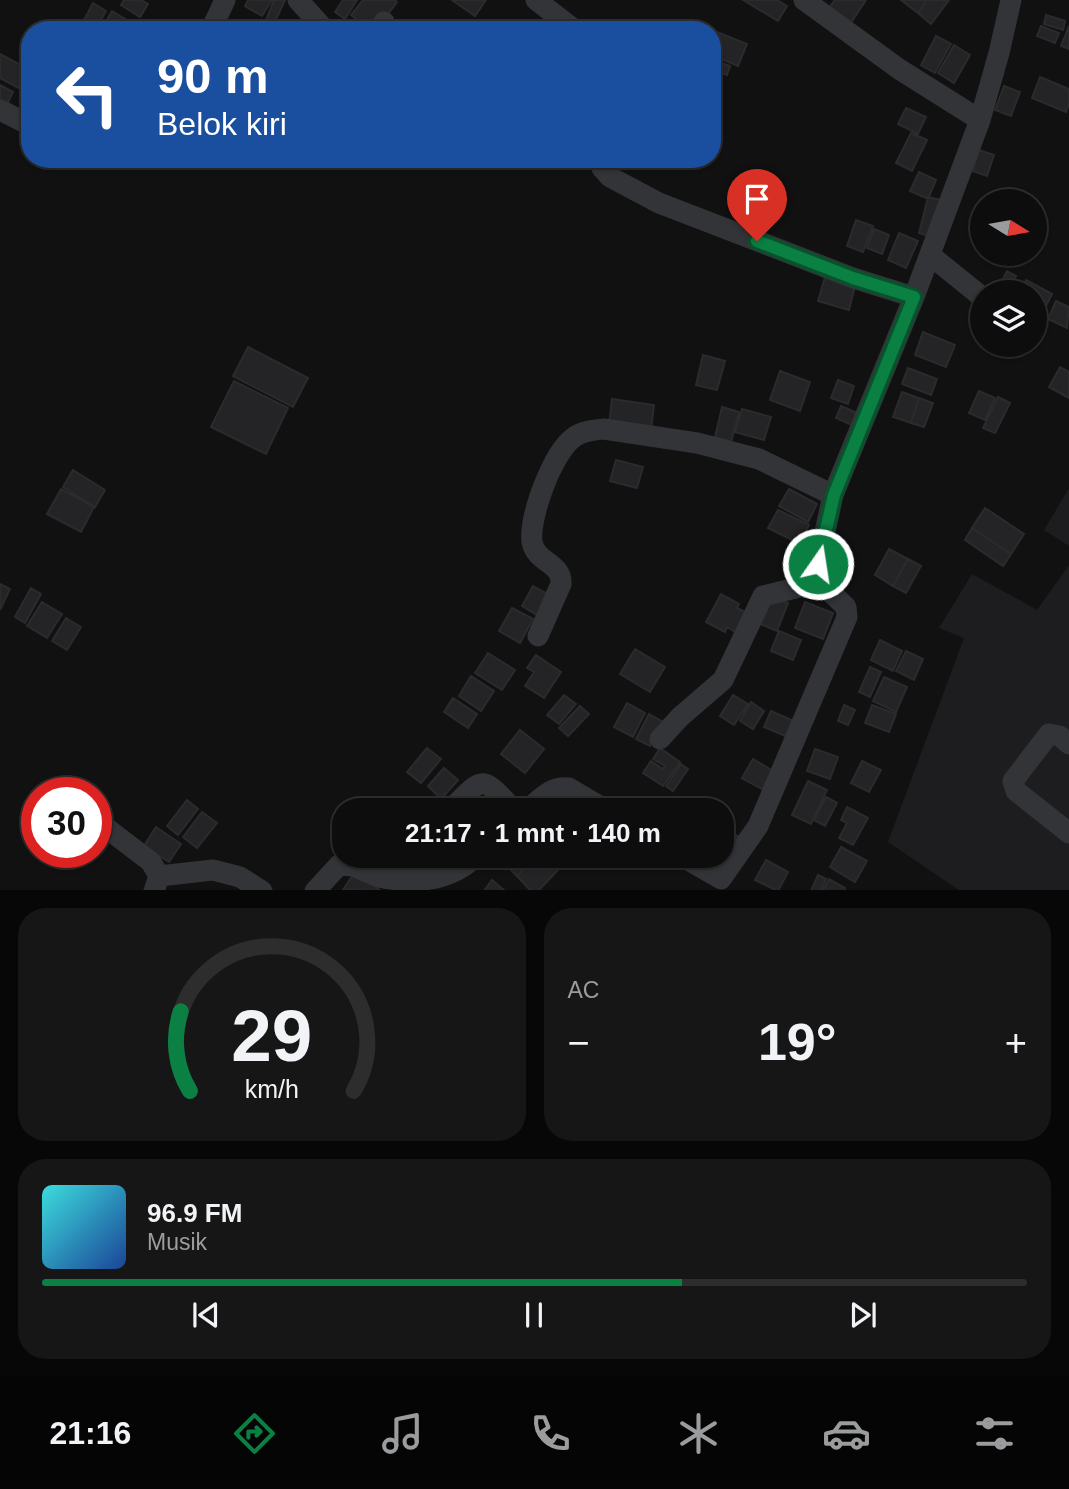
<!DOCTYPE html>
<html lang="id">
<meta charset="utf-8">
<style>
body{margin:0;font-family:Arial,sans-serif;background:#161617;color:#f1f3f6;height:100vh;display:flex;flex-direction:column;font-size:26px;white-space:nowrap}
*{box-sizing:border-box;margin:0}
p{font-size:23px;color:#9a9c9e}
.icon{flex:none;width:38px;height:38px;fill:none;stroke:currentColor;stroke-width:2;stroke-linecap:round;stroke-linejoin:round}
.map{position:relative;height:890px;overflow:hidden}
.panel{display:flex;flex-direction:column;gap:18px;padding:18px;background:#070708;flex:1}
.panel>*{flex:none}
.banner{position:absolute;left:21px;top:21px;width:700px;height:147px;border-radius:28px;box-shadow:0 2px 5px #0004,0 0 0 2px #2d2d2e;background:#1a4fa0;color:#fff;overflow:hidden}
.needle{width:46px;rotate:101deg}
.controls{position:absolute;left:970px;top:189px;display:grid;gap:14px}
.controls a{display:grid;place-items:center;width:77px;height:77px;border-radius:50%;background:#0d0d0e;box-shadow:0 2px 5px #0004,0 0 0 2px #2d2d2e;font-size:35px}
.speed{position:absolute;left:21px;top:777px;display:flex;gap:14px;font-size:35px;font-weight:700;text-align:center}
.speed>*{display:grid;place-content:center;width:91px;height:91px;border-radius:50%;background:#0d0d0e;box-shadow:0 2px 5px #0004,0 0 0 2px #2d2d2e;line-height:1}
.speed .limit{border:10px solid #d22;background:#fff;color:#111}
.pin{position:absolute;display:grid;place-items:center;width:60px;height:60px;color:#fff;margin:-72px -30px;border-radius:50% 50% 50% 0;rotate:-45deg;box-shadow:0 0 7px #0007}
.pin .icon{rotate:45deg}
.me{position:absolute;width:77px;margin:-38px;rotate:13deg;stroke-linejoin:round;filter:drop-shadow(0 0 5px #0008)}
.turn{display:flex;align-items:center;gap:24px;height:147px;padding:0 21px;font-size:32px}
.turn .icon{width:91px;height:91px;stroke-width:2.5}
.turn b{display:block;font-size:49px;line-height:60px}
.big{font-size:52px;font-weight:700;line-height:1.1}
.panel .tile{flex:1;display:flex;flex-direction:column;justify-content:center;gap:10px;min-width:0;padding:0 24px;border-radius:28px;background:#161617}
.panel .dial{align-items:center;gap:0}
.dial svg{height:182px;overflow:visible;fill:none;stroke:#2d2d2e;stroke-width:7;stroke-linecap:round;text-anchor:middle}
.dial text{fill:#f1f3f6;stroke:none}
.song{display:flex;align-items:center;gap:21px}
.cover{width:84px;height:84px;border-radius:10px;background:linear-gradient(135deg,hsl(180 70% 55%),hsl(220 70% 35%))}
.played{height:7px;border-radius:4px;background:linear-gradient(90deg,#0b8043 65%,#2d2d2e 65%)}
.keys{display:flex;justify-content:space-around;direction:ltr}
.heat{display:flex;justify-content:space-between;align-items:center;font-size:38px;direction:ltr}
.panel .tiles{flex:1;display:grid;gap:18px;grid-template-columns:1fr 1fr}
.tile:last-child{grid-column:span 2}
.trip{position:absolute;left:332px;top:798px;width:402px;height:70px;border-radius:28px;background:#0d0d0e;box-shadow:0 2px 5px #0004,0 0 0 2px #2d2d2e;font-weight:700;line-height:70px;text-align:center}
.dock{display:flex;height:112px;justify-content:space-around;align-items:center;background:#050506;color:#9a9c9e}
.dock .icon{width:49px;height:49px}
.dock .active{color:#0b8043}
.dock b{font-size:32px;color:#f1f3f6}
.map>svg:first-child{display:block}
.built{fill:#1d1d1f}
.building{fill:#242426;stroke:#2b2b2e;stroke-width:2}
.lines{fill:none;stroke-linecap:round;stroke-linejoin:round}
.street{stroke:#323437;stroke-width:21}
.route-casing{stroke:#07532c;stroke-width:18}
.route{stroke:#0b8043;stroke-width:12}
</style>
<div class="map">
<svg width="1069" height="891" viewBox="0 0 1069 891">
<rect width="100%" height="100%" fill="#111112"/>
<path class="built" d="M1069 488V546L1044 530Z
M1069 565V890H959L888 842 964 638 939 628 972 574 1037 610Z"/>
<path class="building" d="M124 0H141L148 4 140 17 121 5Z
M248 0H272L262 16 245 6Z
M274 0H285L273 26 265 23Z
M343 0H357L345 19 335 12Z
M363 0H394L397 2 376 30H371L351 15Z
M452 0H486L475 16Z
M743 0H777L787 6 778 21Z
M835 0H866L850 24 828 9Z
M901 0H927L918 13Z
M927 0H949L931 24 918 13Z
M93 3 106 11 96 29 83 22Z
M112 11 132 23 127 30H101Z
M1046 15 1065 21 1063 30 1044 24Z
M1041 26 1059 33 1055 43 1037 36Z
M1069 26V49L1061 46Z
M712 30 747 44 738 66 712 55Z
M936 36 951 44 935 73 921 65Z
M954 45 970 55 954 83 938 73Z
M0 54 30 70V84L26 92 0 78Z
M712 60 730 66 727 75 712 70Z
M1040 77 1069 89V104L1066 112 1032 98Z
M0 85 13 92 7 104 0 100Z
M1004 86 1020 92 1011 116 995 110Z
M906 108 926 117 918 134 898 124Z
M911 133 927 140 912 171 896 163Z
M979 150 994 155 987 176 973 171Z
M919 172 936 180 928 199 910 191Z
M928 197 945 201 936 238 919 233Z
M856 220 873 226 863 252 847 246Z
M874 229 889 235 882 254 867 248Z
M899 233 918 241 906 268 888 260Z
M1007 271 1016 276 1008 292H996Z
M825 277 855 286 849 310 818 301Z
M1026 280 1052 294 1044 310 1034 305V292H1020Z
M1056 301 1069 307 1067 328 1048 319Z
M923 332 955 345 946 367 915 355Z
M248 347 308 378 293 407 233 376Z
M703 355 725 361 717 390 696 385Z
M1060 367 1069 372V398L1049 387Z
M908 368 937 379 931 395 902 384Z
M780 371 810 382 800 411 770 400Z
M838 380 854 386 848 404 831 398Z
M234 381 288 408 266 454 211 427Z
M979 391 995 398 985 420 969 413Z
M902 392 919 398 911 423 893 417Z
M998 397 1010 403 995 433 983 428Z
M919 398 933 403 924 427 911 423Z
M612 399 654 405 651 430 609 425Z
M841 406 862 415 856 427 836 418Z
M722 407 739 412 731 442 715 437Z
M742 409 771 417 764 440 735 432Z
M616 460 643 467 637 488 610 481Z
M73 470 105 490 95 507 63 487Z
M61 489 94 507 81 532 47 514Z
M789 489 817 504 808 522 779 506Z
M985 508 1024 534 1011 554 972 528Z
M778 510 809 525 800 544 768 528Z
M972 528 1011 554 1003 566 965 540Z
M889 549 908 559 893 586 875 575Z
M908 559 921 566 906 593 893 586Z
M0 584 10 589 0 610Z
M533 586 551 596 540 617 522 606Z
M31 588 41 594 25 623 15 617Z
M721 594 739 604 737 608 747 613 737 633 727 627 725 632 706 622Z
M769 596 788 603 777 631 758 623Z
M42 602 62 614 47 638 27 626Z
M805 602 833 613 823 639 795 628Z
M512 608 533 619 520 643 499 631Z
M66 618 81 627 67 650 52 641Z
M779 631 801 640 793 660 771 651Z
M880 640 902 651 893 671 871 660Z
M635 649 665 667 650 692 620 674Z
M906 651 923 659 914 680 896 671Z
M488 653 515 670 502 690 475 673Z
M536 655 561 672 544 698 525 686 534 672 527 668Z
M870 667 881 672 870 697 859 692Z
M471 676 494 691 481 711 459 696Z
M884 677 907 687 896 712 873 701Z
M564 695 576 704 559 724 547 715Z
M733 695 748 704 734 725 720 716Z
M453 698 477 714 468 728 444 712Z
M751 702 764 711 753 729 740 721Z
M627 703 645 713 633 737 614 727Z
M844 705 855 710 848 725 838 721Z
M872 705 896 714 889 732 865 723Z
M580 706 589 714 568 736 559 728Z
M771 711 798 723 792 739 764 727Z
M649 714 663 722 650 746 636 739Z
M520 730 544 749 525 773 501 754Z
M427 748 441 759 421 783 407 772Z
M660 748 680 762 663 786 643 773 651 761 663 769 665 766 653 759Z
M815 749 838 757 830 779 807 771Z
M753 759 780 775 769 793 742 778Z
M862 761 881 770 869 792 851 783Z
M681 764 688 769 673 791 666 786Z
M444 768 458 780 441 799 428 786Z
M808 781 827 790 811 824 792 815Z
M826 797 837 803 825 826 814 820Z
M187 800 198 809 178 835 167 826Z
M847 807 868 818 853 845 839 838 847 823 841 820Z
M202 812 217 823 197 848 183 837Z
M156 827 181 844 169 862 144 846Z
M723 827 739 837 723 862 714 856H723Z
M841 847 867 861 855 882 830 867Z
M442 856H463L456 865Z
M504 856H538L517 876 501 860Z
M538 856H544L558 870 538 891H531L517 876Z
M766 860 788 872 778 891 755 880Z
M355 872 381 891 343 890Z
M818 875 826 879 821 891H811Z
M829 879 845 888 844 891H823Z
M492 880 505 891H484Z"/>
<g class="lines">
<path class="street" d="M298 0 325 30
M536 0 575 30
M804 0 899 69 980 120
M211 30 225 0
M378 30 384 22
M0 110 30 125
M602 159V168L610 177 659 203 853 278 914 297
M930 255 982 297
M538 636 561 584C563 563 536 563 532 542 529 517 552 454 573 438 581 431 594 430 604 429L697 443 759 459 833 495
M660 739 680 717 723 680 763 596 820 582
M1069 744 1060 736 1049 734 1013 781 1016 791 1069 833
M450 810C485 776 480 774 514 810
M527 810C541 799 550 786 569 788L606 810
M96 820 151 862 159 876 154 891
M681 856 721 879 758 826 847 617 846 607 820 582 818 564 833 495 914 297 980 120 999 53 1011 0
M159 876 213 870 240 877 262 891
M378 877C413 884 450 882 476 856
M315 891 339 865 353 866 378 877 388 872 403 856"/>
</g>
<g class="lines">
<g class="route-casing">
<path id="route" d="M757 241 853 278 914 297 834 495 818 564"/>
</g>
<use href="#route" class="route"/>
</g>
</svg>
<div class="controls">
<a><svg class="needle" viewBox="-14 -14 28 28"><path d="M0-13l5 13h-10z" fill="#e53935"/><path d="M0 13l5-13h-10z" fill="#9a9c9e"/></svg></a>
<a><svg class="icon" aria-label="layers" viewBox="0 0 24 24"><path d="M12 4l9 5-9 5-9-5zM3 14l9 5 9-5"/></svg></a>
</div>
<div class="speed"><div class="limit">30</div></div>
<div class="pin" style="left:757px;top:241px;background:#d93025"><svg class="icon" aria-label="arrive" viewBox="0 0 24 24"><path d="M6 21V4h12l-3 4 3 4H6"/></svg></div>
<svg class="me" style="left:818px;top:564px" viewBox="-20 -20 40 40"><circle r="17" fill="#0b8043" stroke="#fff" stroke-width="3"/><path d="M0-11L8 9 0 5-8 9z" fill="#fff"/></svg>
<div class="trip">21:17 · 1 mnt · 140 m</div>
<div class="banner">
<div class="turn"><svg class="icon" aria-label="left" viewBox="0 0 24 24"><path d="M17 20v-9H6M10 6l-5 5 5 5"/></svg><div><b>90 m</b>Belok kiri</div></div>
</div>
</div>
<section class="panel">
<div class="tiles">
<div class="tile dial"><svg viewBox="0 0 100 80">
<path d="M14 69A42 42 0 1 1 86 69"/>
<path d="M14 69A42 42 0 0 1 10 34" stroke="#0b8043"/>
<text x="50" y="56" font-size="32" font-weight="700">29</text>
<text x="50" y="72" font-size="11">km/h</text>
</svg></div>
<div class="tile"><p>AC</p>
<div class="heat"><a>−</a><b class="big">19°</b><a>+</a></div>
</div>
<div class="tile">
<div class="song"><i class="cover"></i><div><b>96.9 FM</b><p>Musik</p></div></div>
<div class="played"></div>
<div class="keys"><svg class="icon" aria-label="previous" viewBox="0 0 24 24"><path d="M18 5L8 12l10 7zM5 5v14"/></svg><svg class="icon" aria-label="pause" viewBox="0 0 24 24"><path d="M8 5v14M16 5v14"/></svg><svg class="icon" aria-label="next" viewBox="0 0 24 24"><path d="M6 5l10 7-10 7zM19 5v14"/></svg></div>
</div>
</div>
</section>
<nav class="dock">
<b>21:16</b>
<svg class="icon active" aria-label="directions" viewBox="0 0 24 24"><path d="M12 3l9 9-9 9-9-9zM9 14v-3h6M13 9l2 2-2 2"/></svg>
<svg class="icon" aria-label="music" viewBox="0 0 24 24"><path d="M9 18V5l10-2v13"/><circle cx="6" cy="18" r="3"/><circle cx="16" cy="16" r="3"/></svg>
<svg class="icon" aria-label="phone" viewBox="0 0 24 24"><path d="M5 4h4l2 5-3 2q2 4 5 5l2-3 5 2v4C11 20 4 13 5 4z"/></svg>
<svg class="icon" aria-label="climate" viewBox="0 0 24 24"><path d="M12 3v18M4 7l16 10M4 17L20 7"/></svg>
<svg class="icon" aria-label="car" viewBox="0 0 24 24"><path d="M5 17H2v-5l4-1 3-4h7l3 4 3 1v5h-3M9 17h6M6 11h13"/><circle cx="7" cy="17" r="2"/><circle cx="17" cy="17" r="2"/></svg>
<svg class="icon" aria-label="filters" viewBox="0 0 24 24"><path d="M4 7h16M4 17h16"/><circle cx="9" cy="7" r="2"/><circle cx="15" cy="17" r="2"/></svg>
</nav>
